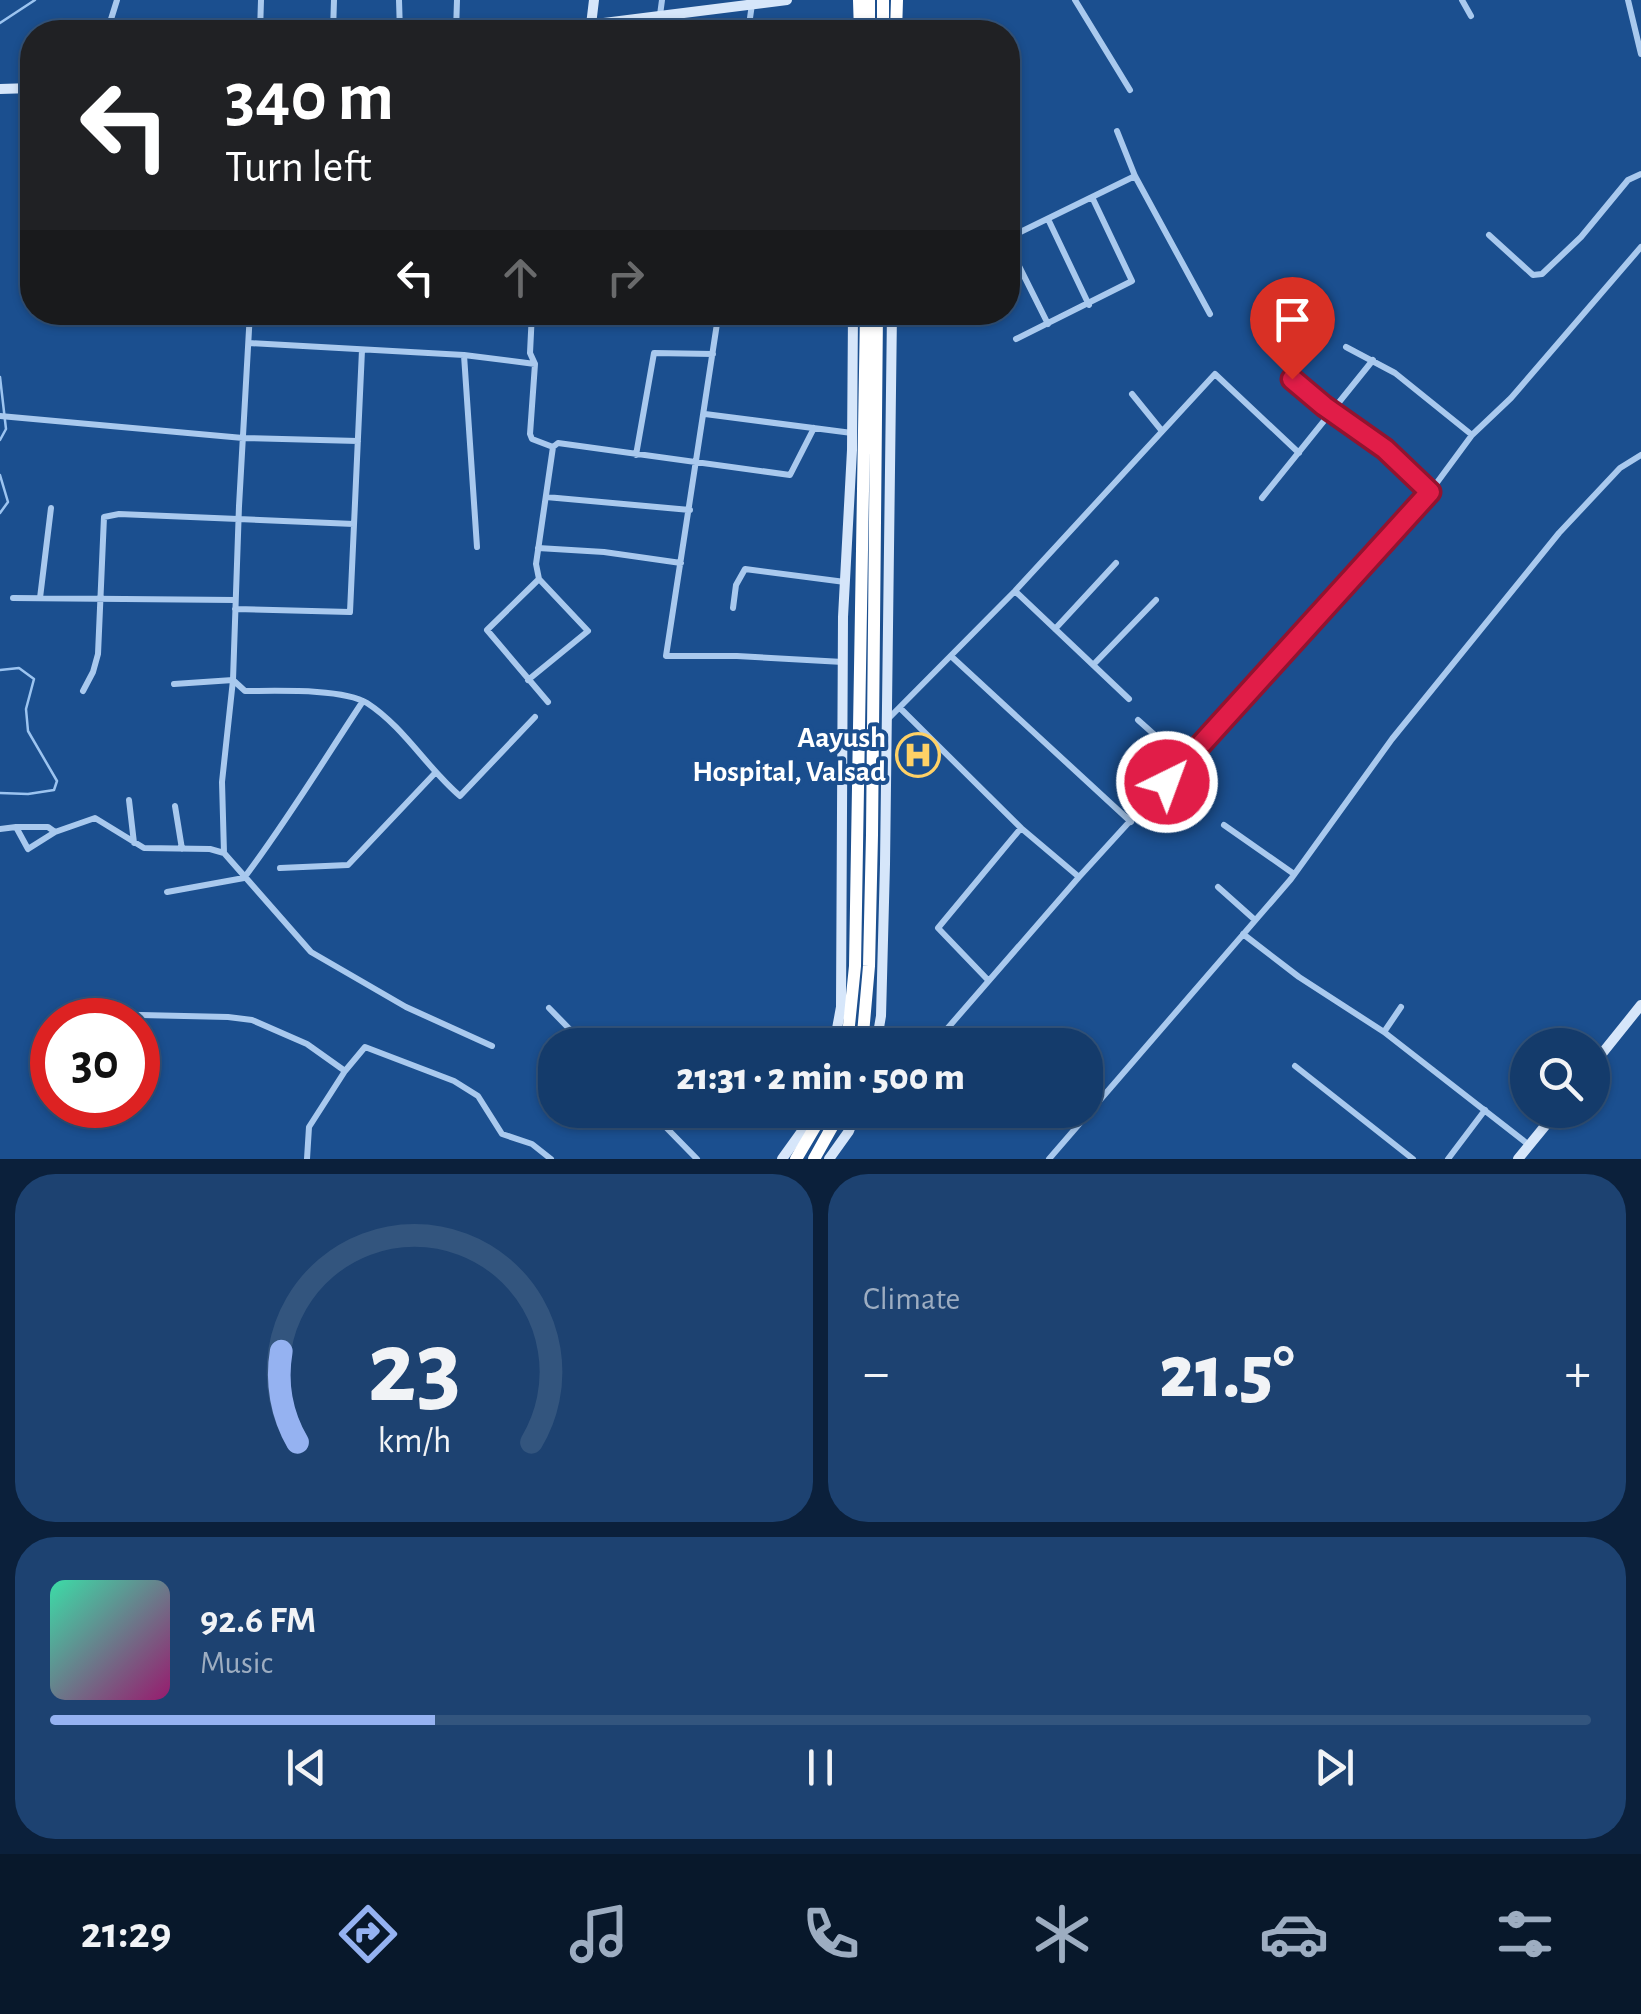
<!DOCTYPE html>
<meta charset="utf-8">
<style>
body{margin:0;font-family:"Alegreya Sans",sans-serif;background:#1d4271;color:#f1f3f6;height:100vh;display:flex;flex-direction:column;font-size:38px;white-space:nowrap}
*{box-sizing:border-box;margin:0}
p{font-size:32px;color:#9dadc1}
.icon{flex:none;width:55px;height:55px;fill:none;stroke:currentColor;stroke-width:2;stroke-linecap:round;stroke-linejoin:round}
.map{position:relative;height:1159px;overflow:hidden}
.side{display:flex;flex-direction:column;gap:15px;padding:15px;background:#0b203b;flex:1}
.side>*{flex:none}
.guide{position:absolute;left:20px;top:20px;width:1000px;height:305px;border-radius:40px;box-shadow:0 2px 8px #0004,0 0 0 2px #33557e;background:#202124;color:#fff;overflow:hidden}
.controls{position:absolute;left:1510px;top:1028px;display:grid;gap:20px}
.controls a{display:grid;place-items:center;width:100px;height:100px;border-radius:50%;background:#143b6b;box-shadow:0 2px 8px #0004,0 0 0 2px #33557e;font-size:50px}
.speed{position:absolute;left:30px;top:998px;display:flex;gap:20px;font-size:50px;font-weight:700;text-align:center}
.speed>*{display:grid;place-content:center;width:130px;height:130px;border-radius:50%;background:#143b6b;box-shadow:0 2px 8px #0004,0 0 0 2px #33557e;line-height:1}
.speed .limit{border:15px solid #d22;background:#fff;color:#111}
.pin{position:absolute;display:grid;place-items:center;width:85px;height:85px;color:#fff;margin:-102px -42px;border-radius:50% 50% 50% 0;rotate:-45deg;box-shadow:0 0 10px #0007}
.pin .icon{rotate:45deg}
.me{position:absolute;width:110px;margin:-55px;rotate:42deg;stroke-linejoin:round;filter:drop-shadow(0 0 8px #0008)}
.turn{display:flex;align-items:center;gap:35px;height:210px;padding:0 40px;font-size:45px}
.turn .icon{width:130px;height:130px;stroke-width:2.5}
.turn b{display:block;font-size:70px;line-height:85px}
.lanes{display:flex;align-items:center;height:95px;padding:0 40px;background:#0003;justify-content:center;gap:50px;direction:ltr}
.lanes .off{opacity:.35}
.big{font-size:75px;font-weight:800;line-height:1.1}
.side .tile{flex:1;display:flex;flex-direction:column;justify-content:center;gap:15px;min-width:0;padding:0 35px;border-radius:40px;background:#1d4271}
.side .dial{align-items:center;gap:0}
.dial svg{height:260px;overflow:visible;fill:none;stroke:#33557e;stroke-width:7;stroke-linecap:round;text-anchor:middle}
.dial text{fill:#f1f3f6;stroke:none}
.song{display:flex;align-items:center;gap:30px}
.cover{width:120px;height:120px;border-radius:15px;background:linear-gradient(135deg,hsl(160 70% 55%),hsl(320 70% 35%))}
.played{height:10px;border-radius:5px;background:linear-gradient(90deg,#95b2f1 25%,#33557e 25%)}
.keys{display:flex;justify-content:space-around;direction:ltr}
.heat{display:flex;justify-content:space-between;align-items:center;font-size:55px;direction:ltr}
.side .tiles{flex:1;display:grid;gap:15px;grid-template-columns:1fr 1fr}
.tile:last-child{grid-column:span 2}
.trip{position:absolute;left:538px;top:1028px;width:565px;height:100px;border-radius:40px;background:#143b6b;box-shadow:0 2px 8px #0004,0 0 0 2px #33557e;font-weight:800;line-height:100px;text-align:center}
.menu{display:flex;height:160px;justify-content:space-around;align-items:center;background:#08182b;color:#9dadc1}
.menu .icon{width:70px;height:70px}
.menu .current{color:#95b2f1}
.menu b{font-size:45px;color:#f1f3f6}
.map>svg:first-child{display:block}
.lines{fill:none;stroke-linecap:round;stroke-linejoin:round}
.stream{stroke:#9cc4f0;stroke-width:2.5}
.street{stroke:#a9c9ee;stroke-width:6}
.secondary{stroke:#d6e6fa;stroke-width:10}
.highway{stroke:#fff;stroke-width:12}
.highway-bridge{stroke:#fff;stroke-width:12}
.route-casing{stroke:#92132f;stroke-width:25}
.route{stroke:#e11d48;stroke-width:18}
.labels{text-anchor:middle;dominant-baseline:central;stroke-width:8;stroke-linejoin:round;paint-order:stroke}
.poi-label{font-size:30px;font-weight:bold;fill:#fff;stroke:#1b4f8f;text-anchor:end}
</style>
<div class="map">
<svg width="1641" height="1159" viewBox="0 0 1641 1159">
<rect width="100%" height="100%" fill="#1b4f8f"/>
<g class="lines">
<path class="stream" d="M0 23 35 0
M0 377 6 429 0 440
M0 475 8 502 0 513
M0 670 19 668 34 679 26 709 28 731 57 781 54 790 28 794 0 793"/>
<path class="street" d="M399 0 400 32
M1075 0 1130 90
M1462 0 1471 16
M1628 0 1641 54
M660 15 662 0
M109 27 127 32
M107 32 117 0
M260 32 261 0
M333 32 334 0
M456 32 457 0
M748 32 752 4
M1117 131 1135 176 1210 314
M1048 219 1089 305
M1489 235 1533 275 1542 274 1581 237 1628 180 1641 174
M1008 238 1135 176
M1008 244 1048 324
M250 312 239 506 233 680 222 782 224 853 311 952 406 1007 492 1046
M713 312 718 317 666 656H737L843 662
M1016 339 1132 281 1092 197
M249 343 464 355 535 364 530 353 532 312
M1346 347 1395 373 1472 435
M464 355 477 547
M535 364 530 434 532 439 553 447
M1291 379 1324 406 1385 449 1430 492
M1132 394 1162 431
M705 414 852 433
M0 416 243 438 358 441
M636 455 654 353 713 354
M546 497 690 510
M1262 498 1373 360
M538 548 604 552 681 563
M1015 591 1129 699
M13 598 235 600
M40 598 51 508
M733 608 736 585 745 569 845 582
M235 609 350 612 362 350
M1055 629 1116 563
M952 657 1131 822
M1093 665 1156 600
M528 680 588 631 539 579
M174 684 233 680 245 691C274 691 343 688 367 703 404 727 427 768 460 796L535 717
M83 691 93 672 98 654 104 517 119 514 354 524
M548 702 487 630 539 579 536 564 553 447 558 443 790 475 814 428
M901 709 1021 828
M887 720 1015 591 1215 374 1299 453
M1138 720 1185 762
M129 800 134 843
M175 806 182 849
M1224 825 1294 874
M17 827H48L55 832
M0 829 16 827 28 849 55 832 95 818 144 848 210 849 224 853
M280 868 348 865 436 772
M1218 887 1255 920
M167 892 244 878C287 821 324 760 363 701
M1243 934 1299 977 1384 1032 1529 1145
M987 979 938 928 1021 828 1079 877
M549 1008 585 1045
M97 1014 228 1017 252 1020 307 1044 345 1071
M1384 1032 1401 1007
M933 1045 1079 877 1430 492 1472 435 1511 398 1641 247
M1295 1066 1413 1159
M649 1110 697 1159
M840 1113 854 1119 871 1110
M307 1159 309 1127 345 1071 365 1047 454 1081 478 1096 502 1134 532 1144 551 1159
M1049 1159 1291 879 1392 739 1559 533 1620 468 1641 455
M1448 1159 1485 1110"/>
<path class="secondary" d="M591 25 594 0
M532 32 787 0
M0 89 32 88
M834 1045 841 1007 843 617 852 450 853 312
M876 1045 881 1016 885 864 892 312
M1592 1066 1641 1005
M782 1159 805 1127 813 1110
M829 1159 849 1131 857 1110
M1518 1159 1558 1110"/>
<path class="highway" d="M859 0 860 32
M869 32V0
M883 32V0
M896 32 897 0
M847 1045 855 966 866 312
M862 1045 869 966 872 835 877 312
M796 1159 825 1110
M814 1159 837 1118"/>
<path class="highway-bridge" d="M837 1118 841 1110"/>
</g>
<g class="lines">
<g class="route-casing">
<path id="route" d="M1167 782 1430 492 1385 449 1324 406 1292 379"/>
</g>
<use href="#route" class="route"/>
</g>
<defs>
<g id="hospital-ring" transform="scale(2.25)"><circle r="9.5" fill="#1b4f8f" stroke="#ffd166" stroke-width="1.5"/><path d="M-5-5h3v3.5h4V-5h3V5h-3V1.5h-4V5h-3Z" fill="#ffd166"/></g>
</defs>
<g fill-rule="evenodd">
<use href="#hospital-ring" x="918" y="755"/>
</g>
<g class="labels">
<g class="poi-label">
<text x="886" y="738">Aayush<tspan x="886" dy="34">Hospital, Valsad</tspan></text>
</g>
</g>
</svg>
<div class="controls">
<a><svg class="icon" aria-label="search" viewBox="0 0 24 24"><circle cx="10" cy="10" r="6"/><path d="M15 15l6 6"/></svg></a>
</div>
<div class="speed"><div class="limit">30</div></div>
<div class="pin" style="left:1292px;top:379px;background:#d93025"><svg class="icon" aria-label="arrive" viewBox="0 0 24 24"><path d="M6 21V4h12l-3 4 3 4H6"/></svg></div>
<svg class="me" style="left:1167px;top:782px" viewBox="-20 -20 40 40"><circle r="17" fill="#e11d48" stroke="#fff" stroke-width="3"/><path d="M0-11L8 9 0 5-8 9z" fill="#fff"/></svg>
<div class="trip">21:31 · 2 min · 500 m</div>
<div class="guide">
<div class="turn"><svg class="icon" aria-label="left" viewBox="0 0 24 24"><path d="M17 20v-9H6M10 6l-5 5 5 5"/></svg><div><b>340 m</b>Turn left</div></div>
<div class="lanes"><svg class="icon" aria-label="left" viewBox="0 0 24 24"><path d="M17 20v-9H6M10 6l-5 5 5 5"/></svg><svg class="icon off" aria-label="ahead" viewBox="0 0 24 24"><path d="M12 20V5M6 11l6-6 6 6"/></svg><svg class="icon off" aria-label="right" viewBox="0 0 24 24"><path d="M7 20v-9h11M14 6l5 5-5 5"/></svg></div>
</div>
</div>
<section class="side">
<div class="tiles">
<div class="tile dial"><svg viewBox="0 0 100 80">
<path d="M14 69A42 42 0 1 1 86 69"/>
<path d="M14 69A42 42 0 0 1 9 41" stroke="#95b2f1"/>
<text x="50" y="56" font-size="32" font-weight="700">23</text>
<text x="50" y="72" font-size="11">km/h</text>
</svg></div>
<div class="tile"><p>Climate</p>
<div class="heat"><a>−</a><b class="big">21.5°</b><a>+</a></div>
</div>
<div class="tile">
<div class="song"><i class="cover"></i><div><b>92.6 FM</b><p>Music</p></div></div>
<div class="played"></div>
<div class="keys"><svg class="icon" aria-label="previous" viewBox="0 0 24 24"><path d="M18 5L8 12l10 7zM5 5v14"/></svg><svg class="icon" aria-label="pause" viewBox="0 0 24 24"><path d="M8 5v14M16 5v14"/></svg><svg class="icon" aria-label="next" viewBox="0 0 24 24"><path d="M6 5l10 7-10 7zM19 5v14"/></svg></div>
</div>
</div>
</section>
<nav class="menu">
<b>21:29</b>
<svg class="icon current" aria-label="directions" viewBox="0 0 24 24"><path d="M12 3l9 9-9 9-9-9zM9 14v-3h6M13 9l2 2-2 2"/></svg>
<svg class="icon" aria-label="music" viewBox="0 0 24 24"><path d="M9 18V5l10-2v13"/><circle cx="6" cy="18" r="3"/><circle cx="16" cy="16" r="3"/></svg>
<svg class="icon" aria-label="phone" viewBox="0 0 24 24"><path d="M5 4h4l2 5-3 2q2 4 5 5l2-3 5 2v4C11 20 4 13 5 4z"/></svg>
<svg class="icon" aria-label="climate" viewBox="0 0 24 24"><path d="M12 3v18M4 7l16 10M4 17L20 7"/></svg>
<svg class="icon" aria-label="car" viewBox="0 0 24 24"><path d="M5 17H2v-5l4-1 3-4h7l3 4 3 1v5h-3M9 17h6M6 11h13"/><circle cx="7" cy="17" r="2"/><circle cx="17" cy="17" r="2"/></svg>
<svg class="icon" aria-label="filters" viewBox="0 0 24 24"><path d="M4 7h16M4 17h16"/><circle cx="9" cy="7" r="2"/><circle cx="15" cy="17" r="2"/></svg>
</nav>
